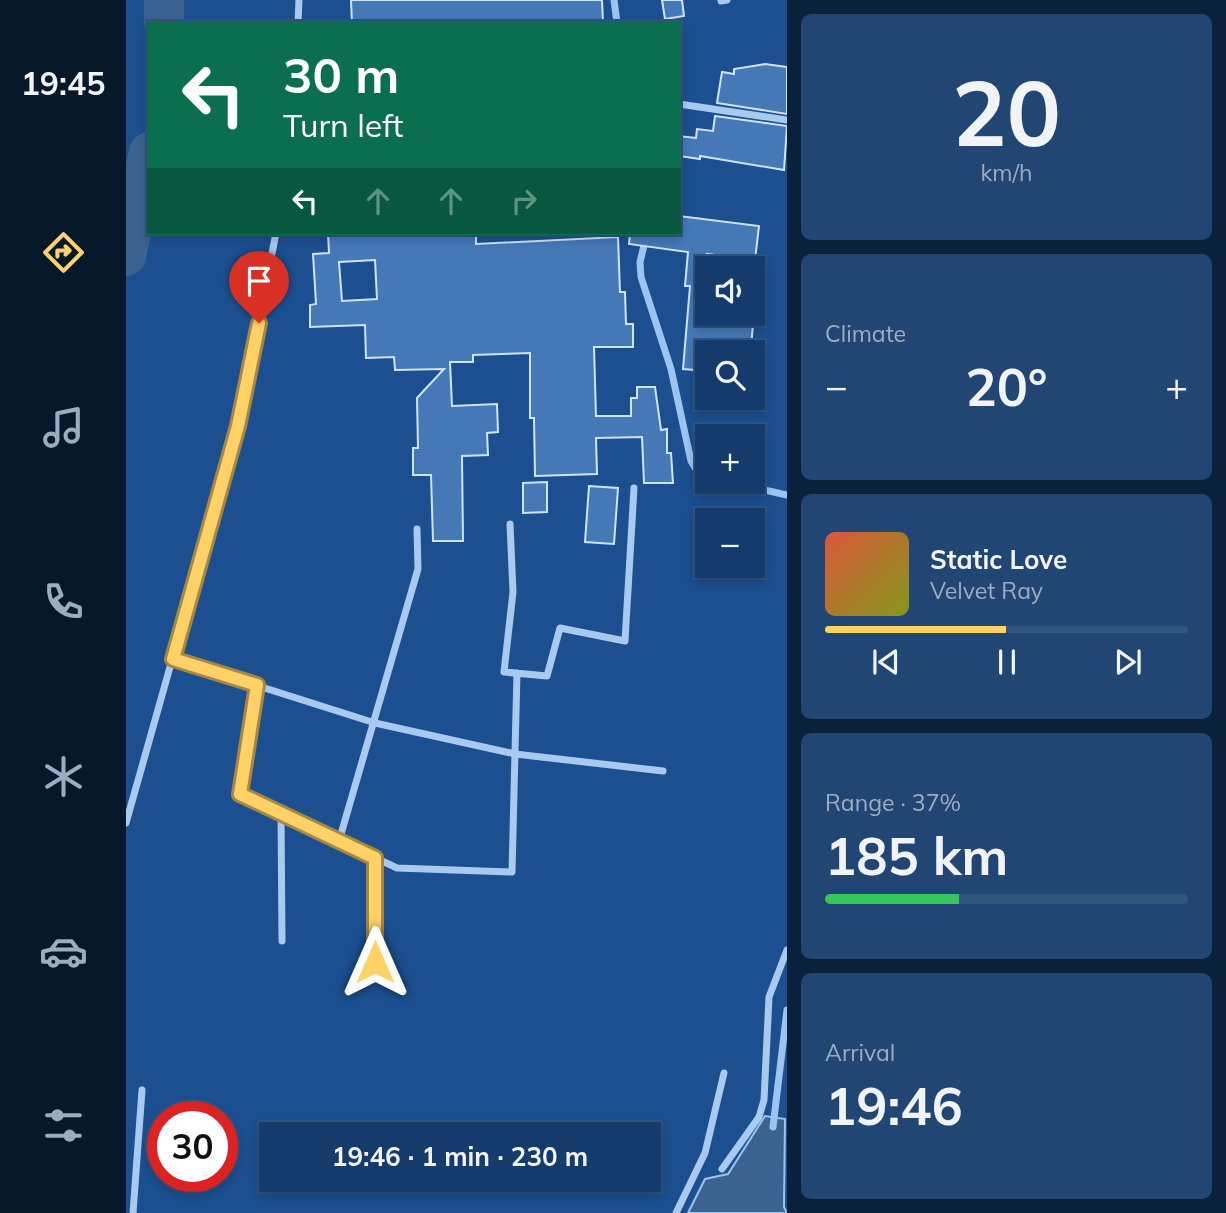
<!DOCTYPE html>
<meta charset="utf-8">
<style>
body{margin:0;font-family:Mulish,sans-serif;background:#214673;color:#f1f3f6;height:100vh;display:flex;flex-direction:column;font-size:26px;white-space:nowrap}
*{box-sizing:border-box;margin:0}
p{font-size:23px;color:#9dadc1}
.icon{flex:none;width:38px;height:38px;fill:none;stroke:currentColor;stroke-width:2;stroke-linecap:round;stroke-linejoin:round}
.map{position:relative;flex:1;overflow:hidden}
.panel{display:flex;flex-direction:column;gap:14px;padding:14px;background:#0b203b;width:439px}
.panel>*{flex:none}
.top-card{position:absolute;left:21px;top:21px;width:534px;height:214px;border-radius:0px;box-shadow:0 4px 10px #0003,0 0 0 2px #33557e;background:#0b6e4f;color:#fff;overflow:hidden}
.buttons{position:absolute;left:569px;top:256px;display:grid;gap:14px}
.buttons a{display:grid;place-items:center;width:70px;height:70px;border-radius:0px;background:#143b6b;box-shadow:0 4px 10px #0003,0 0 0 2px #33557e;font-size:35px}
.speed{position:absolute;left:21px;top:1101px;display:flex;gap:14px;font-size:35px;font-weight:700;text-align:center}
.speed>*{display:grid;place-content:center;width:91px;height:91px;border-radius:50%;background:#143b6b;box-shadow:0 4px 10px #0003,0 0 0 2px #33557e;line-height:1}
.speed .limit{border:10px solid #d22;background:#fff;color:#111}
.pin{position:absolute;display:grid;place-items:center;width:60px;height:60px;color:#fff;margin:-72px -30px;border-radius:50% 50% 50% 0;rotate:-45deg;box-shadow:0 0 7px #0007}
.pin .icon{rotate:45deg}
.me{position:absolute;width:77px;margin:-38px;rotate:0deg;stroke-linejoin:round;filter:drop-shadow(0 0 5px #0008)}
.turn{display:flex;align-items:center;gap:24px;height:147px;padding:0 21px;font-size:32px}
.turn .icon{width:91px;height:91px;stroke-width:2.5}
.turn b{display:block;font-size:49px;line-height:60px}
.lanes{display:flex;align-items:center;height:66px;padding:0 21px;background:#0003;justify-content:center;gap:35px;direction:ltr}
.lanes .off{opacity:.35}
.big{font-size:52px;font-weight:700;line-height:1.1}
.panel .tile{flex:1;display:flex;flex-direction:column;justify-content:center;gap:10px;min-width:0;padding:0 24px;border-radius:10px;background:#214673}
.panel .dial{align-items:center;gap:0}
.dial b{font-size:91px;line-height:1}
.song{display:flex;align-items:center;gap:21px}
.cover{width:84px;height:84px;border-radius:10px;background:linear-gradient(135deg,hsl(10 70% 55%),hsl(70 70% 35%))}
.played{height:7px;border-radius:4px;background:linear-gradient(90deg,#ffd166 50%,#33557e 50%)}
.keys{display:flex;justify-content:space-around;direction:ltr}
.heat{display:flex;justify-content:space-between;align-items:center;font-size:38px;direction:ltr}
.charge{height:10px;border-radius:5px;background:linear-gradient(90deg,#34c759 37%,#33557e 0)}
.trip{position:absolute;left:133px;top:1122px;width:402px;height:70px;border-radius:0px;background:#143b6b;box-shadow:0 4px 10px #0003,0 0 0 2px #33557e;font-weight:700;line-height:70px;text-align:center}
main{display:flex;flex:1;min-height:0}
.tabs{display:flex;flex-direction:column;width:126px;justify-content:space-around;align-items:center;background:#08182b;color:#9dadc1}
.tabs .icon{width:49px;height:49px}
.tabs .selected{color:#ffd166}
.tabs b{font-size:32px;color:#f1f3f6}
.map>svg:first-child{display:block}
.water{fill:#3c6290;stroke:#9cc4f0;stroke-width:2}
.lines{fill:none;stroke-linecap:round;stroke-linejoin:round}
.stream{stroke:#9cc4f0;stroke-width:7}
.river{stroke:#3c6290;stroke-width:40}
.building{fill:#4478b7;stroke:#cfe3fa;stroke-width:2;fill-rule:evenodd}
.minor{stroke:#a9c9ee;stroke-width:7}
.route-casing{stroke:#a68842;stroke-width:18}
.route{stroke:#ffd166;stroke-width:12}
</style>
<main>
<nav class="tabs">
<b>19:45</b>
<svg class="icon selected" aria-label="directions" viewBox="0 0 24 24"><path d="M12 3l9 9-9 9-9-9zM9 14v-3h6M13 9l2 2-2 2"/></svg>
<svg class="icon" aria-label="music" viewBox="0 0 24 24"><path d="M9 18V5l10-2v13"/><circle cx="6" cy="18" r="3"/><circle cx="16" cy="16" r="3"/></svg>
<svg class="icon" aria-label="phone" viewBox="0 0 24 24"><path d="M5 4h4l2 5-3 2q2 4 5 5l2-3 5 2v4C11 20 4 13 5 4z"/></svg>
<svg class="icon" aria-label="climate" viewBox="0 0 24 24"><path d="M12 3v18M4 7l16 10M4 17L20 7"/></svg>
<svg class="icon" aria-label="car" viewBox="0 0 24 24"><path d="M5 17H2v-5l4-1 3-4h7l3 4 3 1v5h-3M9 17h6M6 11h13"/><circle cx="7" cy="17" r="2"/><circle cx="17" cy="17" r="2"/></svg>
<svg class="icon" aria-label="filters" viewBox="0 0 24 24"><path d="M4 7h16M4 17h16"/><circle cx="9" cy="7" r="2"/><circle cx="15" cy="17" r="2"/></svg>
</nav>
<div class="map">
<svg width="661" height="1213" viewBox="0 0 661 1213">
<rect width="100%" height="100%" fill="#1b4f8f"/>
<path class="water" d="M639 1116 659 1119 658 1207 661 1213H562L579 1179 602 1174Z"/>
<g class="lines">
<path class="stream" d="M488 0 491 23
M521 233 514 262 515 277 545 369 565 461 574 476 581 477
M599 481 661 495
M647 1127 661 1010"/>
<path class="river" d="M38 0V23
M0 256 23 152"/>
</g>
<path class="building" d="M225 0H476L477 23H226Z
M536 0H556L558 16 539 19Z
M639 64 661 67V114L591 103 596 72 608 74V69Z
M589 116 661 126 658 170 574 156V159L553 156V136L570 138 571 129 587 131Z
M553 216 633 226 629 260 581 254V313H628L625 347 617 346 616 352H581V371L557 369 564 286H559L562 252 503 244 504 233H553Z
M202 233H350V244L492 237 494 292H499L500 324H507V347H468L470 416H505V398H511V387H529L535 430 541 429V453H545L547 483H518L516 437 470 438 471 474 409 476 408 418H404V353L347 355V362H324L326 406 371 404 372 432 361 433 362 455 336 456 337 541H307L305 475H287V448H292L291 398 318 369 269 370 268 357 240 358 239 325 184 327V305L190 304 187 254 203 253ZM249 260 251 299 216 301 213 262Z
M421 482V512L397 513V483Z
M463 486 492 488 488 544 459 542Z"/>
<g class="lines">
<path class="minor" d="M595 1 601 0
M172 23 173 0
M553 104 661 120
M384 524 387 592 378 672 421 676 434 628 499 641 508 488
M47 659 249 723 389 754 537 771
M131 685 114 794 271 868 386 872 391 673
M155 813 156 941
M0 823 112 426 150 233
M213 841 292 569 291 529
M249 962V858
M596 1169 633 1117 638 1100 643 997 661 950
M7 1213 16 1090
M550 1213 579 1153 598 1073"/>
</g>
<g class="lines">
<g class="route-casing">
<path id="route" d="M133 323 112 426 47 659 131 685 114 794 249 858V962"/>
</g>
<use href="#route" class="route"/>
</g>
</svg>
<div class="buttons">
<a><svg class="icon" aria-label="sound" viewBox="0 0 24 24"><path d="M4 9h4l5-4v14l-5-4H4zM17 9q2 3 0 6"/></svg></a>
<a><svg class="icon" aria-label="search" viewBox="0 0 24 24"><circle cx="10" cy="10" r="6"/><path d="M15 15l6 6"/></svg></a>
<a>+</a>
<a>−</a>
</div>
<div class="speed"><div class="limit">30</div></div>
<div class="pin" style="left:133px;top:323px;background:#d93025"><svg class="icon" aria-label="arrive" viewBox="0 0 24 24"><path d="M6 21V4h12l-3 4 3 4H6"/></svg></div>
<svg class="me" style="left:249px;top:962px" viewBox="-20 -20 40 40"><path d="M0-17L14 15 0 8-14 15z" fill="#ffd166" stroke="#fff" stroke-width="4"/></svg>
<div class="trip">19:46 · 1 min · 230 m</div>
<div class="top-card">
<div class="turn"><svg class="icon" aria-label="left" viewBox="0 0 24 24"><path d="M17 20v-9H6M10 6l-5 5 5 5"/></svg><div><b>30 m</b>Turn left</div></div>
<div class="lanes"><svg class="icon" aria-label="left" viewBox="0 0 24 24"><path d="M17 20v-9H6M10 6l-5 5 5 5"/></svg><svg class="icon off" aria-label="ahead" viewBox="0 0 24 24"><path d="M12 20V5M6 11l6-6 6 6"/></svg><svg class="icon off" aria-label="ahead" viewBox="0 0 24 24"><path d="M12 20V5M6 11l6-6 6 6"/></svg><svg class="icon off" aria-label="right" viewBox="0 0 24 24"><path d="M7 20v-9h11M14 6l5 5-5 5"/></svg></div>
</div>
</div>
<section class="panel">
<div class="tile dial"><b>20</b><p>km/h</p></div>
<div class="tile"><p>Climate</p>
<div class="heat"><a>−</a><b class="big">20°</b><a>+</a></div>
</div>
<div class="tile">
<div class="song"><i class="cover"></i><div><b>Static Love</b><p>Velvet Ray</p></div></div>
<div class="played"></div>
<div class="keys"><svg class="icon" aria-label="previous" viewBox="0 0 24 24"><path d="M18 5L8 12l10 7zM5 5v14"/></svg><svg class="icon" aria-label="pause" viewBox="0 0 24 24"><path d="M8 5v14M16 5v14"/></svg><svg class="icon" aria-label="next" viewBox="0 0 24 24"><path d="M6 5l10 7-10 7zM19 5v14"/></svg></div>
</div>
<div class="tile"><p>Range · 37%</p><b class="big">185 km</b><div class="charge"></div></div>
<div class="tile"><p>Arrival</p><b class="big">19:46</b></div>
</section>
</main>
